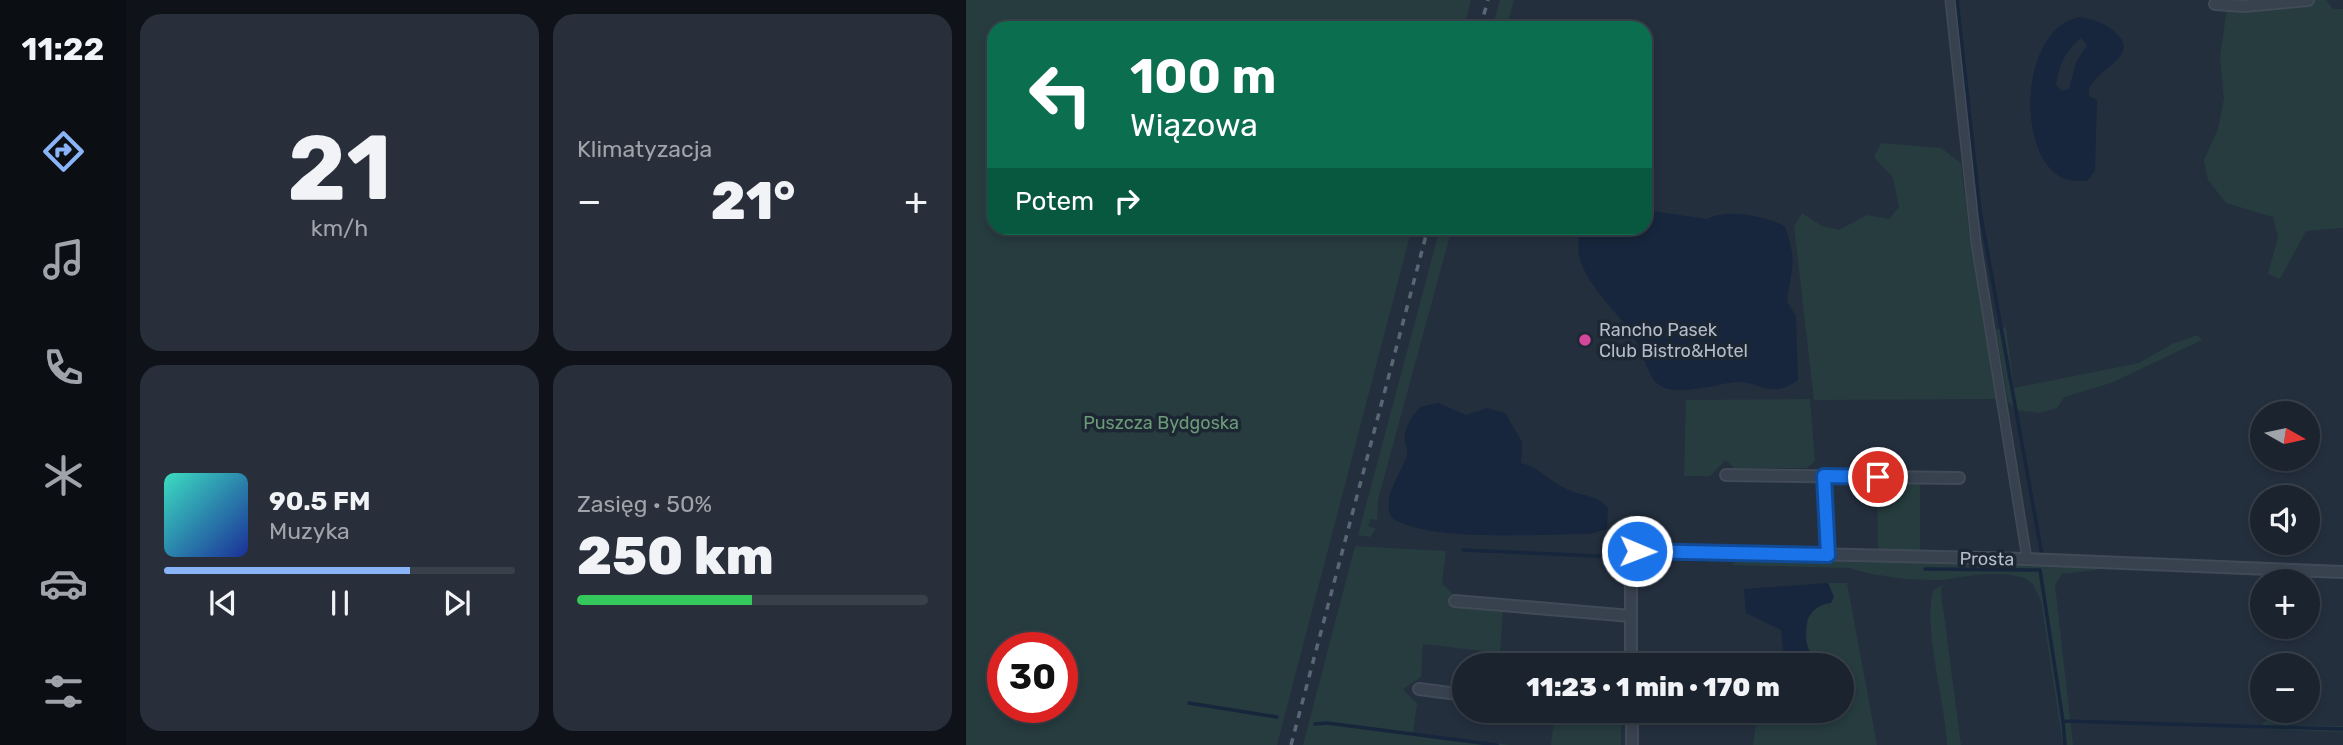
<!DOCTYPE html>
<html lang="pl">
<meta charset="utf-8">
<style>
body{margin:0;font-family:Rubik,sans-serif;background:#282f3a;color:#f1f3f6;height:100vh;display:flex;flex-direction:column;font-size:26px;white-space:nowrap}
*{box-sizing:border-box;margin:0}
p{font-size:23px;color:#a0a4aa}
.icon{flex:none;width:38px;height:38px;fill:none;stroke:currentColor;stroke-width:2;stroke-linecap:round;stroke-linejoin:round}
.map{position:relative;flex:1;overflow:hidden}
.side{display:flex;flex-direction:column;gap:14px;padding:14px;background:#0f1319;width:840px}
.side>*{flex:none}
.top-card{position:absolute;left:21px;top:21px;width:665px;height:214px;border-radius:21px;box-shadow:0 4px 10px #0003,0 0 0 2px #39404a;background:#0b6e4f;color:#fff;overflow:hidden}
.needle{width:46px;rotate:99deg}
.fabs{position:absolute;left:1284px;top:401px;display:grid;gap:14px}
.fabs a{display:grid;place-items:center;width:70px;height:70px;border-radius:50%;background:#1b232e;box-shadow:0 4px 10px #0003,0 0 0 2px #39404a;font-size:35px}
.speed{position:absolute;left:21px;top:632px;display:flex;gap:14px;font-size:35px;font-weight:700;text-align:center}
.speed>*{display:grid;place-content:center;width:91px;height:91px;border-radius:50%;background:#1b232e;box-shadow:0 4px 10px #0003,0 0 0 2px #39404a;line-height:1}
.speed .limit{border:10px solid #d22;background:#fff;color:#111}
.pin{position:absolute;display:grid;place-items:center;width:60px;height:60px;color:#fff;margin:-30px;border:4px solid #fff;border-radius:50%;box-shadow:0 2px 7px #0007}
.me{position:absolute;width:77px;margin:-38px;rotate:91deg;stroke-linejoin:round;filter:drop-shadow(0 0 5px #0008)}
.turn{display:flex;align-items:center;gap:24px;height:147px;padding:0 28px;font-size:32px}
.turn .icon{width:91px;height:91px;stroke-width:2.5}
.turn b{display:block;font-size:49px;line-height:60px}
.then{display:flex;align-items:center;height:66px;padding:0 28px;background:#0003;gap:14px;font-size:26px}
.big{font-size:52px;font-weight:800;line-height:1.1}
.side .card{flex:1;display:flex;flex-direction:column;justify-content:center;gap:10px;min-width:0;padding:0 24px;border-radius:21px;background:#282f3a}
.side .dial{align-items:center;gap:0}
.dial b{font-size:91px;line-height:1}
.song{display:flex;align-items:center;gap:21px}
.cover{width:84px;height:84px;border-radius:10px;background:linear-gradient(135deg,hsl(170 70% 55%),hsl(230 70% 35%))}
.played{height:7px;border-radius:4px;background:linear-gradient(90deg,#8ab4f8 70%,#39404a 70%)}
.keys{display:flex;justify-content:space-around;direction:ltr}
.heat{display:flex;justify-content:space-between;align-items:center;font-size:38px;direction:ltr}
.charge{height:10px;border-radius:5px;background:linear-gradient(90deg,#34c759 50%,#39404a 0)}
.side .tiles{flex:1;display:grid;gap:14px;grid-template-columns:repeat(2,1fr)}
.trip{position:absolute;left:486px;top:653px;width:402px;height:70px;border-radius:35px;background:#1b232e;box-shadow:0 4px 10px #0003,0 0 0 2px #39404a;font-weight:800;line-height:70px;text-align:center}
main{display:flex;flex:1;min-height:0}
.menu{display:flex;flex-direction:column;width:126px;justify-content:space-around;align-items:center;background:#0b0e12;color:#a0a4aa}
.menu .icon{width:49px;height:49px}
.menu .selected{color:#8ab4f8}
.menu b{font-size:32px;color:#f1f3f6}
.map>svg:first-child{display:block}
.green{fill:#263c3f;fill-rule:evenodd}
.water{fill:#17263c;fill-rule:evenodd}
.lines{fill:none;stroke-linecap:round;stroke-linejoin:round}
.stream{stroke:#17263c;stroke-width:3.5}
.pedestrian-casing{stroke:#414a57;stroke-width:11}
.minor-casing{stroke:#414a57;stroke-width:14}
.pedestrian{stroke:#38414e;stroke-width:8}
.minor{stroke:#38414e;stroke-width:10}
.rail{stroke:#5a6575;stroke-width:3.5;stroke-dasharray:7 7;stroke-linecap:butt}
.route-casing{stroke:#114b97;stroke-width:18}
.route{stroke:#1a73e8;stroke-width:12}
.hotel-dot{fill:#d1479c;stroke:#1d2633;stroke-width:2.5}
.labels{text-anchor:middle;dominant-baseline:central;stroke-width:7;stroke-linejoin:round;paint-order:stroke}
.poi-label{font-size:18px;fill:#b4bcc9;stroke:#1d2633;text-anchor:start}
.park-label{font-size:18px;fill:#6b9a76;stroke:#1d2633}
.street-label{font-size:18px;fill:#b4bcc9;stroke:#1d2633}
</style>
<main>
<nav class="menu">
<b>11:22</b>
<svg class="icon selected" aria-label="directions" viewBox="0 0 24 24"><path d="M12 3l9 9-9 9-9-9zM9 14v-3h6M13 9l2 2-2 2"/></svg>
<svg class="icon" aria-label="music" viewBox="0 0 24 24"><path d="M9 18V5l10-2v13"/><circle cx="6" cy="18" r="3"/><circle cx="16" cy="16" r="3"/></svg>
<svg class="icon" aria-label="phone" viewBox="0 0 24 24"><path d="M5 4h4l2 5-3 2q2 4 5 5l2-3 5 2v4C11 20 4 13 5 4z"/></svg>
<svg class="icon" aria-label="climate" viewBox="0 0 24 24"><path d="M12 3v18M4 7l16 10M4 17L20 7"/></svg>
<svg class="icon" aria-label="car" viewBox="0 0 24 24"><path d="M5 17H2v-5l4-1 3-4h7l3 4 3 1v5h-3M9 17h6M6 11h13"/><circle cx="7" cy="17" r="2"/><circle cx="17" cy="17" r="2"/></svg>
<svg class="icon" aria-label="filters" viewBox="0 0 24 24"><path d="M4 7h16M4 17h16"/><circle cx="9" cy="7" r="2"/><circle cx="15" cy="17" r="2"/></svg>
</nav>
<section class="side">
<div class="tiles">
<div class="card dial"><b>21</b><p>km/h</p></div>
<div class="card"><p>Klimatyzacja</p>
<div class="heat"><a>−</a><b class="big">21°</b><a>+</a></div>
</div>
<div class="card">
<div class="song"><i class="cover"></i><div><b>90.5 FM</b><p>Muzyka</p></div></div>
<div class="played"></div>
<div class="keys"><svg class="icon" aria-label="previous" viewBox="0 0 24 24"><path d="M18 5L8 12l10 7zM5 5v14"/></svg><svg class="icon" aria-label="pause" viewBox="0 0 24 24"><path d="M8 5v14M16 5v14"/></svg><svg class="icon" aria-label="next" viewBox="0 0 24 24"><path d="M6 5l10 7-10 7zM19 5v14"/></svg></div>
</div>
<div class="card"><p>Zasięg · 50%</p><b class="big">250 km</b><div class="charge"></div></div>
</div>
</section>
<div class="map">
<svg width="1377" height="745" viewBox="0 0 1377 745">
<rect width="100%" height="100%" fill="#242f3e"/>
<path class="green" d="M0 0H505L498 28H28V228H446L311 745H0ZM37 648H96V707H37Z
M534 0H548L540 28H526Z
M1262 0H1360L1367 9H1377V228L1340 231 1314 279 1302 274 1312 237 1307 217 1260 203 1242 180 1238 160 1252 129 1258 99 1254 58Z
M915 143 975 148 995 163 1004 240 1031 399 848 400 828 227 836 213 856 226 873 230 901 215 923 219 933 207 927 178 908 157Z
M474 228H486L412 500 411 520 405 519 402 526 410 529 404 537 392 535Z
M1040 327 1048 388 1173 363 1206 344 1232 335 1236 340 1145 383 1098 397 1091 408 1074 413 1050 410 1042 401 1030 330Z
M844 399 849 461 841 468H768L760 460 744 476H718L720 400Z
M911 484H954V552L912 550Z
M389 546 480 551 476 584 489 596 537 609 534 653 457 644 455 677 437 689 451 704 447 733 545 745H337Z
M773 559 1131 566V570L1096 574 1089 585 1107 745H1097L1075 601 1067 584 1060 579C1039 570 1004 575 983 579 962 583 904 576 884 568L765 565Z
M862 583H881L911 745H787L792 711 877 710V665H850L840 642 842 613 854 604 865 603Z
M976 585 975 592 995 745H981C979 700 957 630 967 591Z
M1313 710 1315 719 1323 725 1377 726V732L1295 729 1296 724Z
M589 711 655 719V745H585Z"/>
<path class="water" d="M1114 17C1127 19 1139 23 1149 32 1180 58 1119 71 1123 96L1131 100 1129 171 1121 181C1111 181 1098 181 1090 174 1050 144 1056 27 1114 17ZM1115 38 1121 45 1110 62 1103 89 1096 91 1090 85C1093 65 1099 51 1115 38Z
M679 210 741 219C761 208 799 216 819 226 832 265 825 266 821 302L830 316 832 380C826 384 820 388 813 389 798 391 786 381 772 382 751 383 712 398 693 385 682 377 678 355 671 343 656 314 624 292 614 259 610 249 614 238 615 228H679Z
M472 403 500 415 521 408 539 413 556 442 555 463C575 468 584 483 603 490 618 497 632 495 642 508L641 529 624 534C579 534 458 543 425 517 416 496 434 476 440 458 443 452 440 448 439 442 437 429 446 416 454 407Z
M862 583 868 597 865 603C833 607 835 643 850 665H819L815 630 780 613 778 589Z"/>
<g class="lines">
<path class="stream" d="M991 0 1014 211 1076 555
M497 550 655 557
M675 558 740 560
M959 569 1074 570 1097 721
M223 703 311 717
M349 724 361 723 531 745
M1099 745 1097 721 1377 729"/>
<g class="pedestrian-casing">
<path id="pedestrian" d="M984 0 1010 243 1061 559"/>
</g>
<g class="minor-casing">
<path id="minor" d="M1249 4 1278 6 1342 0
M760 475 993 478
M858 476 862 555
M489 601 665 616
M665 665V550L1061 559 1377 572
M453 689 499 695
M626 710 666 715
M666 710V745"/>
</g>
<use href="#pedestrian" class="pedestrian"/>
<use href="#minor" class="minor"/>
<path class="rail" d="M514 28 522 0
M325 745 462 228"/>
</g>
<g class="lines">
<g class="route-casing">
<path id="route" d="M671 551 862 555 858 476 912 477"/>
</g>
<use href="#route" class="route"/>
</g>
<circle class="hotel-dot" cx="619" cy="340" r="7"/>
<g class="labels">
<g class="poi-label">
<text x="633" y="330">Rancho Pasek<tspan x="633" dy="21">Club Bistro&amp;Hotel</tspan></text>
</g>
<g class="park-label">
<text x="195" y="423">Puszcza Bydgoska</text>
</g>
<g class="street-label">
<text transform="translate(1021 559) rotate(1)">Prosta</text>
</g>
</g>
</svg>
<div class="fabs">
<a><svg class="needle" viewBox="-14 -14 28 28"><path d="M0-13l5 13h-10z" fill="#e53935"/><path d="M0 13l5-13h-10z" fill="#a0a4aa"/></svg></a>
<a><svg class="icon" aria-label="sound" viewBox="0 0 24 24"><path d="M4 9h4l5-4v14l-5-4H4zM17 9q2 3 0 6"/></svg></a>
<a>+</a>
<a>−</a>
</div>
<div class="speed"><div class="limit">30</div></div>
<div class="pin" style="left:912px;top:477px;background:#d93025"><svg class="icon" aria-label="arrive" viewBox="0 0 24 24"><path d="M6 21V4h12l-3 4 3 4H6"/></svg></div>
<svg class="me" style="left:671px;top:551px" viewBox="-20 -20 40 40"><circle r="17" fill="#1a73e8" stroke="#fff" stroke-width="3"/><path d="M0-11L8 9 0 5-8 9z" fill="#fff"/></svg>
<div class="trip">11:23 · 1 min · 170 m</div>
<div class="top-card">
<div class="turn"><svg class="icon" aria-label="left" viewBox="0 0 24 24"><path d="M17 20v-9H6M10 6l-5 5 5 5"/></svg><div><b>100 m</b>Wiązowa</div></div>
<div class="then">Potem<svg class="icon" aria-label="right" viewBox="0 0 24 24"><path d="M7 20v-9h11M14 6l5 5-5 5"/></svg></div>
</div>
</div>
</main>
